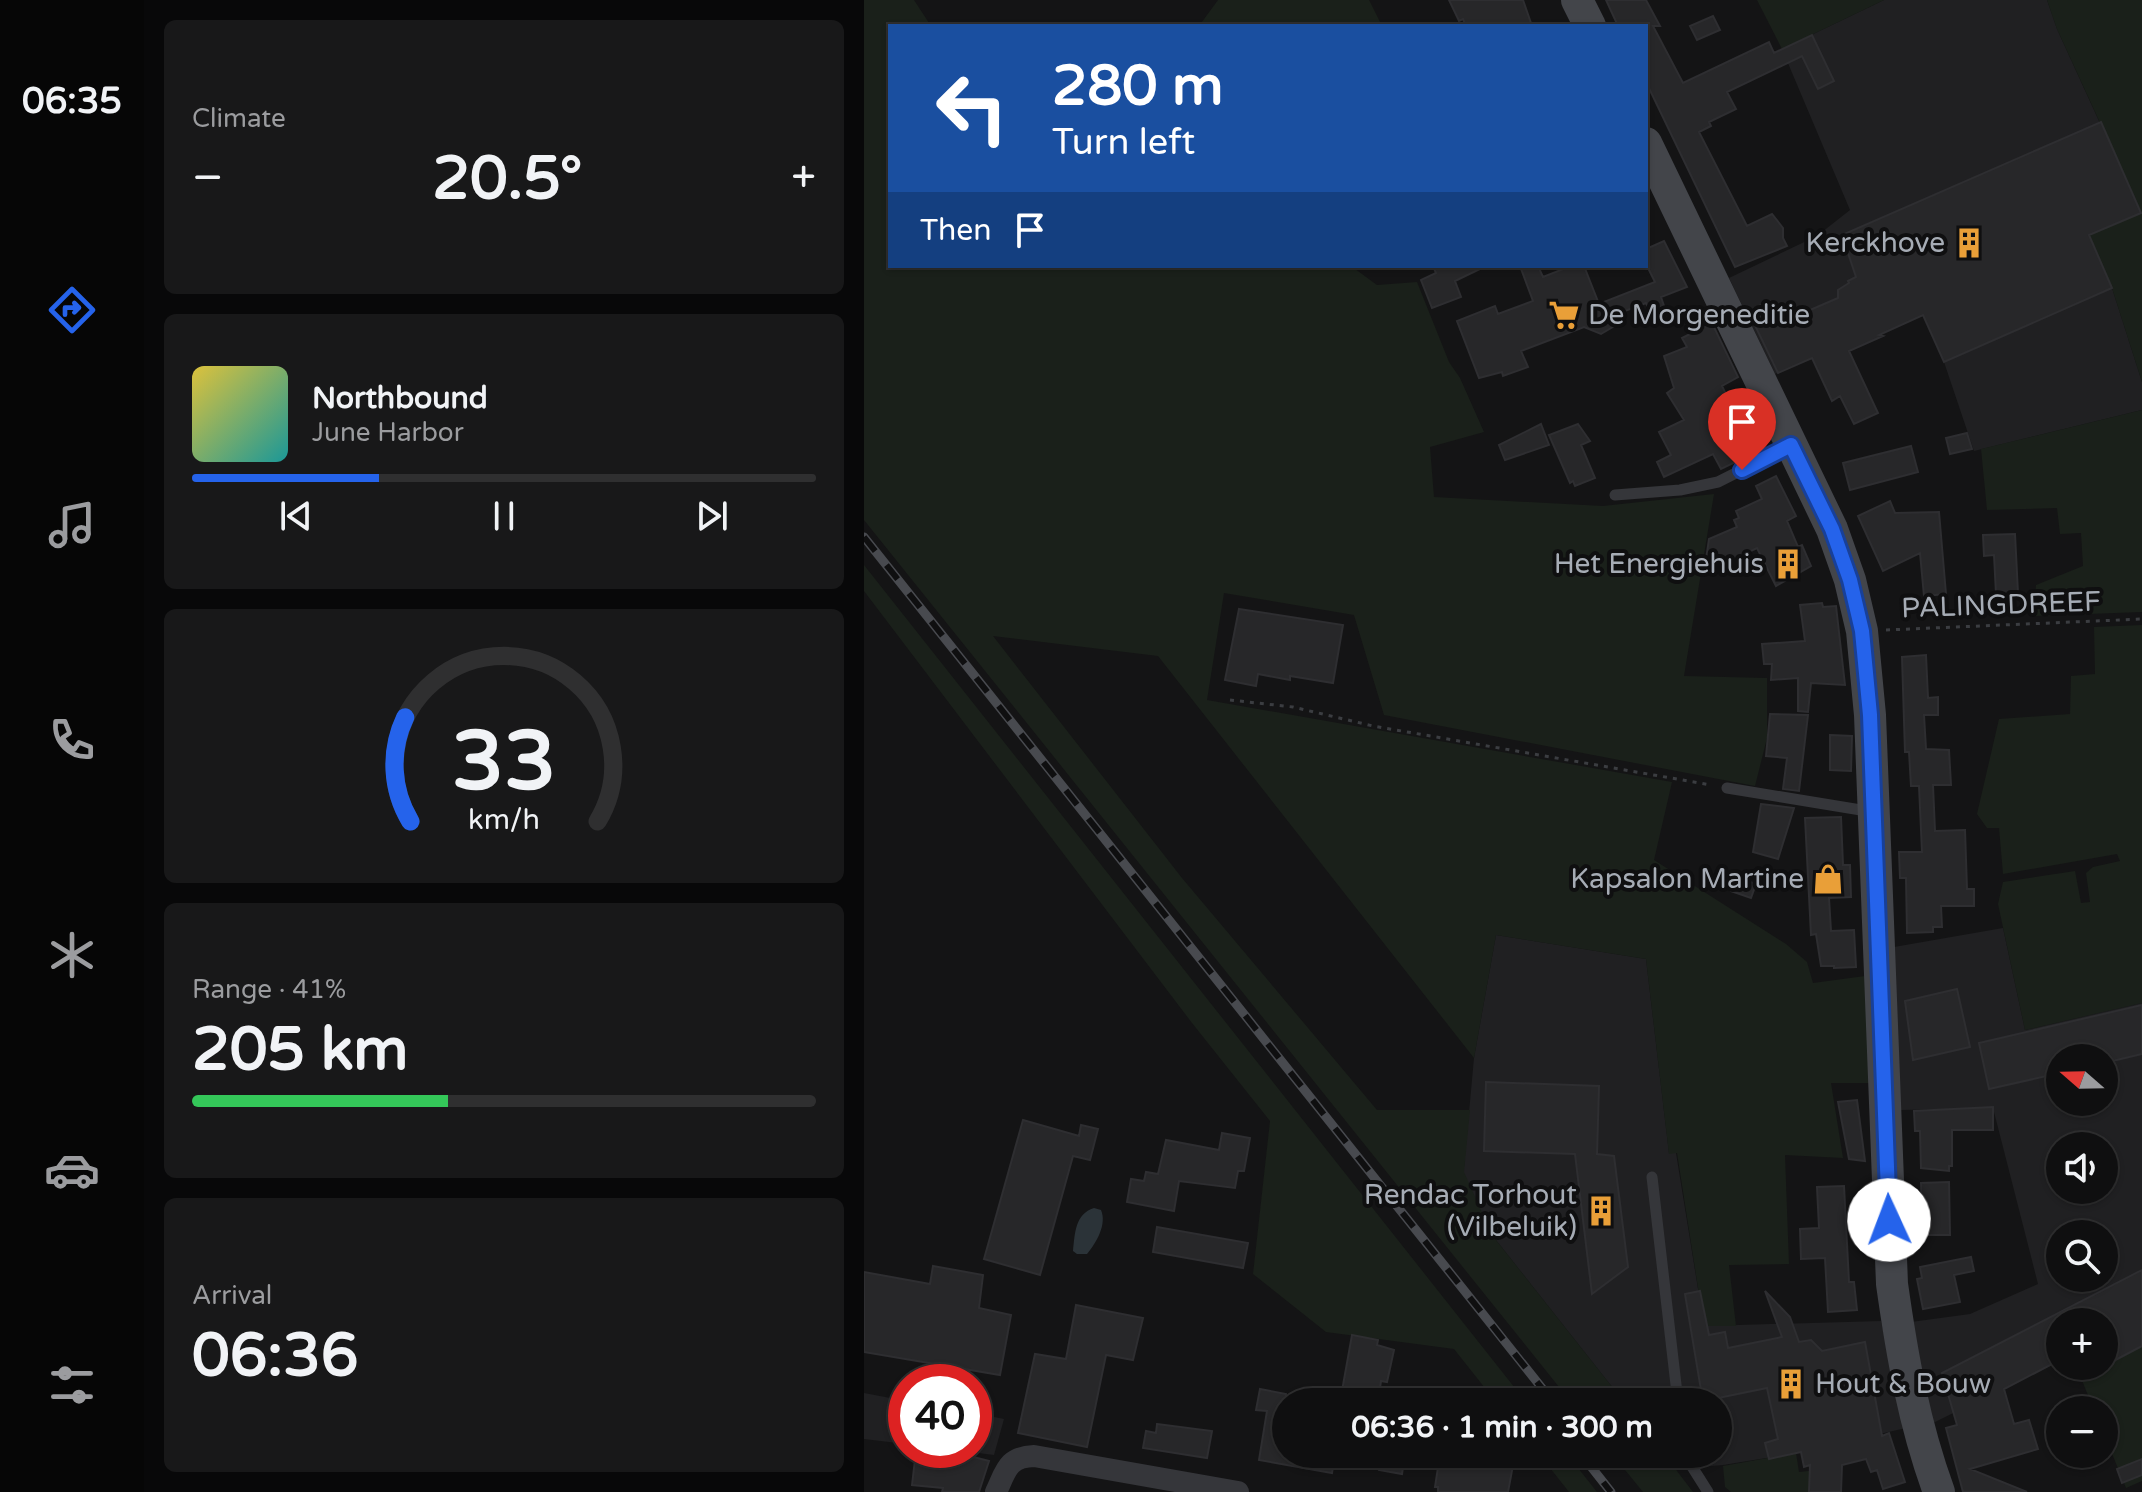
<!DOCTYPE html>
<meta charset="utf-8">
<style>
body{margin:0;font-family:"Varela Round",sans-serif;background:#181819;color:#f1f3f6;height:100vh;display:flex;flex-direction:column;font-size:30px;white-space:nowrap}
*{box-sizing:border-box;margin:0}
p{font-size:26px;color:#9b9c9f}
.icon{flex:none;width:44px;height:44px;fill:none;stroke:currentColor;stroke-width:2;stroke-linecap:round;stroke-linejoin:round}
.map{position:relative;flex:1;overflow:hidden}
.drawer{display:flex;flex-direction:column;gap:20px;padding:20px;background:#080809;width:720px}
.drawer>*{flex:none}
.top-card{position:absolute;left:24px;top:24px;width:760px;height:244px;border-radius:0px;box-shadow:0 2px 6px #0004,0 0 0 2px #2f2f30;background:#1a4fa0;color:#fff;overflow:hidden}
.needle{width:52px;rotate:290deg}
.fabs{position:absolute;left:1182px;top:1044px;display:grid;gap:16px}
.fabs a{display:grid;place-items:center;width:72px;height:72px;border-radius:50%;background:#0f0f10;box-shadow:0 2px 6px #0004,0 0 0 2px #2f2f30;font-size:40px}
.speed{position:absolute;left:24px;top:1364px;display:flex;gap:16px;font-size:40px;font-weight:700;text-align:center}
.speed>*{display:grid;place-content:center;width:104px;height:104px;border-radius:50%;background:#0f0f10;box-shadow:0 2px 6px #0004,0 0 0 2px #2f2f30;line-height:1}
.speed .limit{border:12px solid #d22;background:#fff;color:#111}
.pin{position:absolute;display:grid;place-items:center;width:68px;height:68px;color:#fff;margin:-82px -34px;border-radius:50% 50% 50% 0;rotate:-45deg;box-shadow:0 0 8px #0007}
.pin .icon{rotate:45deg}
.me{position:absolute;width:88px;margin:-44px;rotate:358deg;stroke-linejoin:round;filter:drop-shadow(0 0 6px #0008)}
.turn{display:flex;align-items:center;gap:28px;height:168px;padding:0 32px;font-size:36px}
.turn .icon{width:104px;height:104px;stroke-width:2.5}
.turn b{display:block;font-size:56px;line-height:68px}
.then{display:flex;align-items:center;height:76px;padding:0 32px;background:#0003;gap:16px;font-size:30px}
.big{font-size:60px;font-weight:800;line-height:1.1}
.drawer .card{flex:1;display:flex;flex-direction:column;justify-content:center;gap:12px;min-width:0;padding:0 28px;border-radius:12px;background:#181819}
.drawer .dial{align-items:center;gap:0}
.dial svg{height:208px;overflow:visible;fill:none;stroke:#2f2f30;stroke-width:7;stroke-linecap:round;text-anchor:middle}
.dial text{fill:#f1f3f6;stroke:none}
.song{display:flex;align-items:center;gap:24px}
.cover{width:96px;height:96px;border-radius:12px;background:linear-gradient(135deg,hsl(50 70% 55%),hsl(180 70% 35%))}
.played{height:8px;border-radius:4px;background:linear-gradient(90deg,#2563eb 30%,#2f2f30 30%)}
.keys{display:flex;justify-content:space-around;direction:ltr}
.heat{display:flex;justify-content:space-between;align-items:center;font-size:44px;direction:ltr}
.charge{height:12px;border-radius:6px;background:linear-gradient(90deg,#34c759 41%,#2f2f30 0)}
.trip{position:absolute;left:408px;top:1388px;width:460px;height:80px;border-radius:40px;background:#0f0f10;box-shadow:0 2px 6px #0004,0 0 0 2px #2f2f30;font-weight:800;line-height:80px;text-align:center}
main{display:flex;flex:1;min-height:0}
.tabs{display:flex;flex-direction:column;width:144px;justify-content:space-around;align-items:center;background:#060606;color:#9b9c9f}
.tabs .icon{width:56px;height:56px}
.tabs .selected{color:#2563eb}
.tabs b{font-size:36px;color:#f1f3f6}
.map>svg:first-child{display:block}
.built{fill:#202022;fill-rule:evenodd}
.green{fill:#1a201a}
.water{fill:#2b3338}
.building{fill:#272729;stroke:#2e2e31;stroke-width:2}
.lines{fill:none;stroke-linecap:round;stroke-linejoin:round}
.path{stroke:#3b3d41;stroke-width:3;stroke-dasharray:4 6;stroke-linecap:butt}
.lane{stroke:#35363a;stroke-width:11}
.street{stroke:#35363a;stroke-width:22}
.secondary{stroke:#43454a;stroke-width:32}
.rail-casing{stroke:#484a4f;stroke-width:9}
.rail{stroke:#0f0f10;stroke-width:6;stroke-dasharray:18;stroke-linecap:butt}
.route-casing{stroke:#184099;stroke-width:20}
.route{stroke:#2563eb;stroke-width:14}
.labels{text-anchor:middle;dominant-baseline:central;stroke-width:8;stroke-linejoin:round;paint-order:stroke}
.poi-label{font-size:28px;fill:#a6acb5;stroke:#0f0f10;text-anchor:end}
.street-label{font-size:28px;fill:#a6acb5;stroke:#0f0f10}
</style>
<main>
<nav class="tabs">
<b>06:35</b>
<svg class="icon selected" aria-label="directions" viewBox="0 0 24 24"><path d="M12 3l9 9-9 9-9-9zM9 14v-3h6M13 9l2 2-2 2"/></svg>
<svg class="icon" aria-label="music" viewBox="0 0 24 24"><path d="M9 18V5l10-2v13"/><circle cx="6" cy="18" r="3"/><circle cx="16" cy="16" r="3"/></svg>
<svg class="icon" aria-label="phone" viewBox="0 0 24 24"><path d="M5 4h4l2 5-3 2q2 4 5 5l2-3 5 2v4C11 20 4 13 5 4z"/></svg>
<svg class="icon" aria-label="climate" viewBox="0 0 24 24"><path d="M12 3v18M4 7l16 10M4 17L20 7"/></svg>
<svg class="icon" aria-label="car" viewBox="0 0 24 24"><path d="M5 17H2v-5l4-1 3-4h7l3 4 3 1v5h-3M9 17h6M6 11h13"/><circle cx="7" cy="17" r="2"/><circle cx="17" cy="17" r="2"/></svg>
<svg class="icon" aria-label="filters" viewBox="0 0 24 24"><path d="M4 7h16M4 17h16"/><circle cx="9" cy="7" r="2"/><circle cx="15" cy="17" r="2"/></svg>
</nav>
<section class="drawer">
<div class="card"><p>Climate</p>
<div class="heat"><a>−</a><b class="big">20.5°</b><a>+</a></div>
</div>
<div class="card">
<div class="song"><i class="cover"></i><div><b>Northbound</b><p>June Harbor</p></div></div>
<div class="played"></div>
<div class="keys"><svg class="icon" aria-label="previous" viewBox="0 0 24 24"><path d="M18 5L8 12l10 7zM5 5v14"/></svg><svg class="icon" aria-label="pause" viewBox="0 0 24 24"><path d="M8 5v14M16 5v14"/></svg><svg class="icon" aria-label="next" viewBox="0 0 24 24"><path d="M6 5l10 7-10 7zM19 5v14"/></svg></div>
</div>
<div class="card dial"><svg viewBox="0 0 100 80">
<path d="M14 69A42 42 0 1 1 86 69"/>
<path d="M14 69A42 42 0 0 1 12 29" stroke="#2563eb"/>
<text x="50" y="56" font-size="32" font-weight="700">33</text>
<text x="50" y="72" font-size="11">km/h</text>
</svg></div>
<div class="card"><p>Range · 41%</p><b class="big">205 km</b><div class="charge"></div></div>
<div class="card"><p>Arrival</p><b class="big">06:36</b></div>
</section>
<div class="map">
<svg width="1278" height="1492" viewBox="0 0 1278 1492">
<rect width="100%" height="100%" fill="#141415"/>
<path class="built" d="M1020 0H1183L1193 29 1277 213 1225 235 1248 288 1278 382V410L1110 451 1080 362 1057 311 911 374 865 278 953 236 986 210 918 49Z
M1139 928 1161 1030 1278 1003V1346L1240 1366V1322H1196V1360L1065 1425 1047 1322 1106 1314 1174 1284 1129 1108 1036 1110 1030 947ZM1196 1058H1240V1102H1196ZM1196 1146H1240V1190H1196ZM1196 1234H1240V1278H1196Z
M632 935 782 959 805 1153H812L840 1326 1017 1321 1042 1428 932 1453 859 1465 812 1469 800 1454H854V1402H760L628 1235 599 1178 610 1058Z
M0 1393 42 1401V1444L0 1439Z
M110 1413 140 1419 130 1455 91 1450H110Z"/>
<path class="green" d="M0 0H50L67 26H26V266H487L513 285 553 282 585 362 596 378 620 432 566 447 570 497 739 506 850 494 820 676 903 678V738L891 786 520 715 490 615 360 593 343 700 808 782 790 860 922 944 943 962 949 983 1001 976 1007 1083H967L979 1158 921 1155 925 1264 865 1265 872 1326H840L813 1153 805 1154 782 959 632 935 610 1058 294 656 129 636 318 878 513 1110H606L600 1172 628 1235 760 1402H707L0 520Z
M354 0H505L518 26H335Z
M893 0H1020L918 49Z
M1183 0H1278V382L1248 288 1225 235 1277 212 1193 29Z
M1278 410V612L1170 616 1172 585 1219 566 1217 533 1196 534 1193 508 1123 510 1117 449Z
M0 565 662 1402H632L590 1349 462 1332 389 1274 406 1121 328 1023 0 591Z
M1278 625V1003L1161 1030 1134 904 1139 882 1211 871 1217 903 1226 902 1222 873 1229 867 1256 861 1253 854 1139 874 1135 828H1123L1113 814 1135 719 1206 714 1207 676 1231 674 1230 627Z
M1278 1346V1481L1262 1488 1240 1434V1410H1230L1217 1378Z
M932 1453 935 1472 954 1470V1492H867L861 1487 859 1466Z
M675 1454H703L733 1492H705Z
M748 1454H800L829 1492H779Z"/>
<path class="water" d="M230 1208 237 1210C243 1224 233 1242 223 1254H213L209 1251C211 1233 211 1214 230 1208Z"/>
<path class="building" d="M585 0H659L668 26H602L599 19 595 21Z
M742 0H782L796 26H789L819 83 905 42 910 53 948 35 970 81 954 89 938 56 863 92 872 109 845 122 847 126 835 132 883 226 908 214 919 228V238L923 246 871 267 782 82V26H754Z
M849 16 856 30 833 40 826 26Z
M1237 122 1277 213 1225 235 1248 288 1080 362 1059 315 1015 335 1019 336 985 351 1014 413 990 424 976 396 968 401 948 358 914 373 884 311 906 301 916 323 974 298V290L985 283 984 281 992 277 978 235Z
M800 241 823 287 797 297 800 306 786 311 782 303 758 312 752 325 737 334 720 327 657 351 664 367 639 376 638 372 615 378 593 321 631 306 634 314 669 301 656 266H674L679 277 707 266H720L735 304 791 282 782 264V249Z
M569 266H622L591 281 597 297 568 308 557 280 572 273Z
M848 323 874 377 858 386 890 453 857 469 849 454 800 477 793 462 807 455 795 432 820 420 803 393 810 388 800 356 823 347 818 338Z
M677 424 685 445 641 460 635 445Z
M714 424 726 441 717 445 731 478 711 486 709 481 706 483 685 435Z
M1103 433 1108 449 1086 454 1082 438Z
M1047 446 1054 472 986 490 979 463Z
M912 476 932 516 923 521 934 547 938 545 947 566 912 586 893 548 840 573 845 539 873 527 870 520 875 518 872 511 898 499 892 486Z
M1026 501 1031 513 1075 512 1082 594 1060 596 1056 553 1019 571 994 516Z
M1151 534 1154 593 1132 594 1130 555 1120 556 1119 535Z
M958 603 959 607 972 606 981 685 947 683 944 712 934 711V678L907 680 908 664H900L898 644 941 641 936 605Z
M375 609 479 625 469 683 426 676V680L394 674 392 686 361 680Z
M1062 655 1064 698 1074 697V715H1060L1062 749 1085 750 1087 785H1069L1071 831 1101 830 1103 889H1110V906H1077L1078 927H1069V932L1043 933 1042 878H1036L1035 852H1058L1055 786H1047L1045 752H1041L1038 657Z
M906 714 944 715 935 791 919 789 923 758 902 756Z
M966 735 988 736 987 771 966 770Z
M897 804 930 808 914 859 889 852Z
M977 817 979 865H986L987 897 965 898 967 931 990 930 992 967 970 968V966H957L952 934 947 935 941 818Z
M871 877 892 884 887 898 867 891Z
M1093 989 1106 1047 1049 1060 1041 1001Z
M1278 1005V1054L1240 1063V1058H1196V1073L1125 1089 1115 1043Z
M622 1082 735 1086 733 1154 750 1156 764 1267 728 1294 711 1154 620 1151Z
M993 1100 1001 1161 985 1159 974 1102Z
M1129 1107V1130H1088V1166H1085V1171L1057 1168 1056 1131H1051L1050 1111Z
M159 1120 215 1136 217 1125 234 1129 226 1160 209 1156 176 1275 120 1259Z
M358 1133 386 1138 380 1171H374L371 1188 315 1181 310 1211 263 1202 267 1179 280 1181 282 1172 294 1174 302 1140 355 1150Z
M1085 1182 1086 1235H1058L1057 1183Z
M980 1186 985 1282H990L993 1310 964 1312 961 1258 937 1259 936 1229 955 1228 953 1187Z
M293 1227 384 1243 379 1268 289 1252Z
M1107 1257 1110 1271 1090 1275 1096 1302 1059 1309 1053 1279 1058 1278 1056 1267Z
M69 1266 119 1275 115 1308 147 1315 136 1375 0 1352V1272L66 1284Z
M1278 1270V1346L1240 1366V1322H1196V1360L1140 1389 1150 1424 1165 1420 1174 1449 1106 1469 1163 1492H1099L1082 1428 1093 1425 1078 1373Z
M836 1291 845 1335 861 1332 864 1348 918 1337 901 1291 926 1317 935 1342 947 1340 958 1351 1001 1342 1018 1436 1025 1433 1041 1482 1019 1489 1013 1470 1007 1472 1002 1459 978 1465 977 1492H945L946 1465 940 1467 937 1452 905 1459 901 1443 914 1439 903 1388 854 1398 855 1402H839L821 1294Z
M212 1305 279 1318 269 1360 242 1355 223 1447 154 1433 171 1354 202 1359Z
M488 1335 514 1340 513 1345 530 1350 523 1382 517 1381 516 1388 509 1387 506 1402H476Z
M396 1389 422 1394 418 1436 422 1437V1454H471L468 1473 395 1460 403 1411 392 1410Z
M293 1424 348 1431 343 1458 279 1448 282 1431 292 1433Z
M52 1451 66 1452V1457L98 1454 125 1461 115 1492H78L79 1488 48 1485Z
M517 1454H541L538 1474 515 1470Z
M576 1454H618L650 1460 644 1492H574V1487H571Z
M1278 1459V1475L1258 1483 1253 1469Z"/>
<g class="lines">
<path class="path" d="M1022 630 1278 619
M366 700 429 707 509 726 847 785"/>
<path class="lane" d="M751 495 816 490 854 482 927 445
M863 788 1009 812
M788 1177 814 1402
M820 1454 844 1492"/>
<path class="street" d="M132 1492C142 1471 143 1457 170 1456L374 1492"/>
<path class="secondary" d="M713 0 726 26
M782 143 968 529 986 580 998 631 1006 715 1028 1284C1038 1355 1050 1424 1075 1492"/>
<g class="rail-casing">
<path id="rail" d="M0 537 689 1402
M717 1454 747 1492"/>
</g>
<use href="#rail" class="rail"/>
</g>
<g class="lines">
<g class="route-casing">
<path id="route" d="M878 470 927 445 968 529 986 580 998 631 1006 715 1025 1220"/>
</g>
<use href="#route" class="route"/>
</g>
<defs>
<g id="building-bare" transform="scale(2.4)"><path d="M-4-6H4V6H1V3H-1V6H-4ZM-2.5-4.3h1.7v1.8h-1.7ZM.8-4.3h1.7v1.8H.8ZM-2.5-1h1.7V.8h-1.7ZM.8-1h1.7V.8H.8Z" fill="#e99f38" stroke="#0f0f10" stroke-width="2.5" paint-order="stroke"/></g>
<g id="supermarket-bare" transform="scale(2.4)"><path d="M-6-5.5h2.5l.6 2H6L4.5 2H-2.5L-4.4-4H-6ZM-1.5 3.2a1.3 1.3 0 1 0 .1 0ZM3 3.2a1.3 1.3 0 1 0 .1 0Z" fill="#e99f38" stroke="#0f0f10" stroke-width="2.5" paint-order="stroke"/></g>
<g id="shop-bare" transform="scale(2.4)"><path d="M-5-2.5h2.3a2.7 3.5 0 0 1 5.4 0H5L5.5 6h-11ZM-1.5-2.5h3a1.5 2.3 0 0 0-3 0Z" fill="#e99f38" stroke="#0f0f10" stroke-width="2.5" paint-order="stroke"/></g>
</defs>
<g fill-rule="evenodd">
<use href="#building-bare" x="1105" y="243"/>
<use href="#supermarket-bare" x="700" y="315"/>
<use href="#building-bare" x="924" y="564"/>
<use href="#shop-bare" x="964" y="879"/>
<use href="#building-bare" x="737" y="1211"/>
<use href="#building-bare" x="927" y="1384"/>
</g>
<g class="labels">
<g class="poi-label">
<text x="1081" y="243">Kerckhove</text>
<text x="724" y="315" text-anchor="start">De Morgeneditie</text>
<text x="900" y="564">Het Energiehuis</text>
<text x="940" y="879">Kapsalon Martine</text>
<text x="713" y="1195">Rendac Torhout<tspan x="713" dy="32">(Vilbeluik)</tspan></text>
<text x="951" y="1384" text-anchor="start">Hout &amp; Bouw</text>
</g>
<g class="street-label">
<text transform="translate(1137 605) rotate(-2)">PALINGDREEF</text>
</g>
</g>
</svg>
<div class="fabs">
<a><svg class="needle" viewBox="-14 -14 28 28"><path d="M0-13l5 13h-10z" fill="#e53935"/><path d="M0 13l5-13h-10z" fill="#9b9c9f"/></svg></a>
<a><svg class="icon" aria-label="sound" viewBox="0 0 24 24"><path d="M4 9h4l5-4v14l-5-4H4zM17 9q2 3 0 6"/></svg></a>
<a><svg class="icon" aria-label="search" viewBox="0 0 24 24"><circle cx="10" cy="10" r="6"/><path d="M15 15l6 6"/></svg></a>
<a>+</a>
<a>−</a>
</div>
<div class="speed"><div class="limit">40</div></div>
<div class="pin" style="left:878px;top:470px;background:#d93025"><svg class="icon" aria-label="arrive" viewBox="0 0 24 24"><path d="M6 21V4h12l-3 4 3 4H6"/></svg></div>
<svg class="me" style="left:1025px;top:1220px" viewBox="-20 -20 40 40"><circle r="19" fill="#fff"/><path d="M0-13L10 11 0 6-10 11z" fill="#2563eb"/></svg>
<div class="trip">06:36 · 1 min · 300 m</div>
<div class="top-card">
<div class="turn"><svg class="icon" aria-label="left" viewBox="0 0 24 24"><path d="M17 20v-9H6M10 6l-5 5 5 5"/></svg><div><b>280 m</b>Turn left</div></div>
<div class="then">Then<svg class="icon" aria-label="arrive" viewBox="0 0 24 24"><path d="M6 21V4h12l-3 4 3 4H6"/></svg></div>
</div>
</div>
</main>
